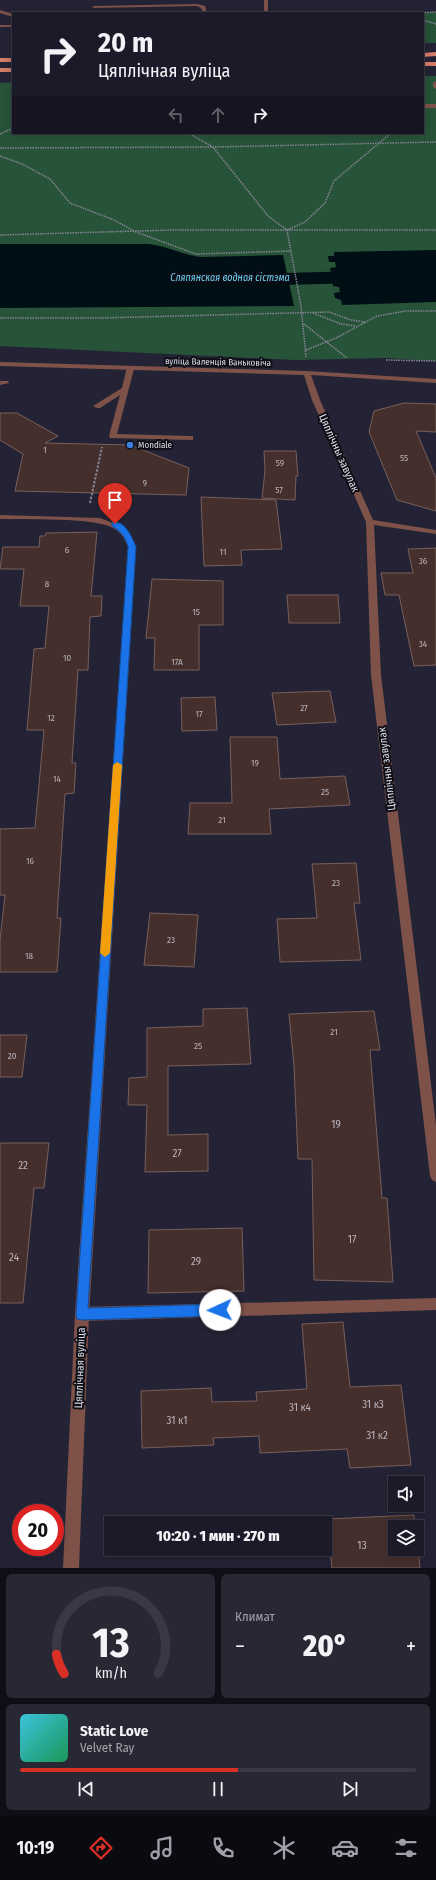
<!DOCTYPE html>
<html lang="ru">
<meta charset="utf-8">
<style>
body{margin:0;font-family:"Fira Sans Condensed",sans-serif;background:#282734;color:#f1f3f6;height:100vh;display:flex;flex-direction:column;font-size:15px;white-space:nowrap}
*{box-sizing:border-box;margin:0}
p{font-size:13px;color:#a0a1a8}
.icon{flex:none;width:22px;height:22px;fill:none;stroke:currentColor;stroke-width:2;stroke-linecap:round;stroke-linejoin:round}
.map{position:relative;height:1568px;overflow:hidden}
.drawer{display:flex;flex-direction:column;gap:6px;padding:6px;background:#0f0e16;flex:1}
.drawer>*{flex:none}
.guide{position:absolute;left:12px;top:12px;width:412px;height:122px;border-radius:0px;box-shadow:0 2px 10px #0003,0 0 0 1px #393845;background:#1b1a28;color:#f1f3f6;overflow:hidden}
.fabs{position:absolute;left:388px;top:1476px;display:grid;gap:8px}
.fabs a{display:grid;place-items:center;width:36px;height:36px;border-radius:0px;background:#1b1a28;box-shadow:0 2px 10px #0003,0 0 0 1px #393845;font-size:20px}
.speed{position:absolute;left:12px;top:1504px;display:flex;gap:8px;font-size:20px;font-weight:700;text-align:center}
.speed>*{display:grid;place-content:center;width:52px;height:52px;border-radius:50%;background:#1b1a28;box-shadow:0 2px 10px #0003,0 0 0 1px #393845;line-height:1}
.speed .limit{border:6px solid #d22;background:#fff;color:#111}
.pin{position:absolute;display:grid;place-items:center;width:34px;height:34px;color:#fff;margin:-41px -17px;border-radius:50% 50% 50% 0;rotate:-45deg;box-shadow:0 0 4px #0007}
.pin .icon{rotate:45deg}
.me{position:absolute;width:44px;margin:-22px;rotate:268deg;stroke-linejoin:round;filter:drop-shadow(0 0 3px #0008)}
.turn{display:flex;align-items:center;gap:14px;height:84px;padding:0 20px;font-size:18px}
.turn .icon{width:52px;height:52px;stroke-width:2.5}
.turn b{display:block;font-size:28px;line-height:34px}
.lanes{display:flex;align-items:center;height:38px;padding:0 20px;background:#0003;justify-content:center;gap:20px;direction:ltr}
.lanes .off{opacity:.35}
.big{font-size:30px;font-weight:800;line-height:1.1}
.drawer .card{flex:1;display:flex;flex-direction:column;justify-content:center;gap:6px;min-width:0;padding:0 14px;border-radius:6px;background:#282734}
.drawer .dial{align-items:center;gap:0}
.dial svg{height:104px;overflow:visible;fill:none;stroke:#393845;stroke-width:7;stroke-linecap:round;text-anchor:middle}
.dial text{fill:#f1f3f6;stroke:none}
.song{display:flex;align-items:center;gap:12px}
.cover{width:48px;height:48px;border-radius:6px;background:linear-gradient(135deg,hsl(190 70% 55%),hsl(150 70% 35%))}
.played{height:4px;border-radius:2px;background:linear-gradient(90deg,#d93025 55%,#393845 55%)}
.keys{display:flex;justify-content:space-around;direction:ltr}
.heat{display:flex;justify-content:space-between;align-items:center;font-size:22px;direction:ltr}
.drawer .tiles{flex:1;display:grid;gap:6px;grid-template-columns:1fr 1fr}
.card:last-child{grid-column:span 2}
.trip{position:absolute;left:104px;top:1516px;width:228px;height:40px;border-radius:0px;background:#1b1a28;box-shadow:0 2px 10px #0003,0 0 0 1px #393845;font-weight:800;line-height:40px;text-align:center}
.dock{display:flex;height:64px;justify-content:space-around;align-items:center;background:#0b0a10;color:#a0a1a8}
.dock .icon{width:28px;height:28px}
.dock .selected{color:#d93025}
.dock b{font-size:18px;color:#f1f3f6}
.map>svg:first-child{display:block}
.green{fill:#275439}
.water{fill:#000f15}
.lines{fill:none;stroke-linecap:round;stroke-linejoin:round}
.canal{fill:#000f15;fill-rule:evenodd}
.building{fill:#452f2c;stroke:#785f5b}
.path-far1{stroke:#858493;stroke-width:1.5;stroke-dasharray:1.5 1;stroke-linecap:butt}
.path{stroke:#858493;stroke-width:2;stroke-dasharray:2.5 1.5;stroke-linecap:butt}
.lane{fill:#7e5249;fill-rule:evenodd}
.street{fill:#7e5249;fill-rule:evenodd}
.primary{fill:#d57c6a;fill-rule:evenodd}
.route{fill:#1a73e8;stroke:#114b97}
.slow{fill:#f59e0b}
.shop-dot{fill:#3f7fe0;stroke:#0e0e16;stroke-width:1.5}
.labels{text-anchor:middle;dominant-baseline:central;stroke-width:4;stroke-linejoin:round;paint-order:stroke}
.far-street-label{font-size:9px;fill:#dfdfeb;stroke:#0e0e16}
.far-poi-label{font-size:9px;fill:#dfdfeb;stroke:#0e0e16;text-anchor:start}
.number-label{font-size:9px;fill:#b8b3bb}
.far-water-label{font-size:10px;font-style:italic;fill:#6fd2f4;stroke:#0e0e16}
.street-label{font-size:11px;fill:#dfdfeb;stroke:#0e0e16}
.near-number-label{font-size:11px;fill:#b8b3bb}
</style>
<div class="map">
<svg width="436" height="1568" viewBox="0 0 436 1568">
<rect width="100%" height="100%" fill="#242335"/>
<path class="green" d="M436 12V43H423V13H398Z
M423 76H436V361L385 358 295 360 0 346V83L13 82V133H423Z"/>
<path class="water" d="M0 244H149C167 246 183 255 201 257L283 255 294 306 0 308Z
M436 250V302L342 305 341 300 335 298 334 293 340 292 339 287 333 286 332 280 338 279 337 275 331 273 330 268 336 267 335 262H329L328 256H334V252Z"/>
<g class="lines">
<path class="canal" d="M436 269V281L249 286 242 284 239 280 242 276 249 274Z"/>
</g>
<path class="building" d="M404 403 436 404V432L416 431 436 478V511L397 500 369 432 374 411Z
M0 413H17L58 436 45 443 130 445 189 468 186 495 15 491 23 454 0 440Z
M264 451H296L298 476H296L295 500 262 498 265 471Z
M201 497 276 500 282 549 241 550 242 565 204 566Z
M97 532 91 596H102L101 616 90 617 88 670H78L72 763H76L74 793 65 794 57 918H61L57 972H0V940L5 895H0V829L35 828 44 730H27L34 649 45 648 49 606H20L24 569H0L3 547H39L40 536H45L46 533Z
M436 548V665L414 666 399 595H385L381 573H413L408 549Z
M152 579 223 581V625H199V670H154L155 638H146Z
M287 595H338L340 623H289Z
M330 691 336 722 277 725 272 693Z
M215 697 217 730 182 731 181 698Z
M230 737H277L280 779 345 776 350 805 269 809 271 834H188L190 803H232Z
M356 863 360 903H354L361 960 280 962 277 919 317 918 312 864Z
M150 913 198 915 194 967 144 965Z
M247 1008 251 1064 168 1066V1135L208 1134V1171L145 1172 147 1105H128L129 1078 147 1077V1028L203 1026V1009Z
M374 1011 380 1050H370L382 1198H387L393 1282 314 1280 312 1159H298L294 1066 289 1014Z
M0 1035H27L22 1077H0Z
M0 1143H49L44 1188H34L23 1303H0Z
M242 1228 244 1291 148 1293 149 1230Z
M343 1322 350 1387 401 1385 411 1465 350 1468 347 1449 260 1453 259 1436 213 1438 214 1445 142 1448 141 1391 211 1388 212 1402 257 1401 256 1392 307 1389 302 1324Z
M414 1515 415 1527H395V1549H417V1540L420 1568H332L327 1519Z"/>
<g class="lines">
<path class="path-far1" d="M415 13 436 12
M423 20 436 24
M188 133 213 147 268 216 287 230 301 306 306 357
M0 134 13 128
M0 148 213 147 436 142
M0 156 22 164 50 179 70 203 114 220 136 232 196 254 291 251
M289 230H436
M0 235 172 230H287L305 222 325 203 334 181 391 133
M313 313 341 324 356 326
M0 318H100L329 312 351 320 365 322
M304 324 347 358
M306 350 336 338 377 316 406 311H436
M386 360 436 361"/>
<path class="path" d="M90 503 102 447"/>
<path class="lane" d="M264 0H268V13H264Z
M197 4 205 6 207 13H203L201 8 197 6 94 8 92 7 94 6Z
M0 10 13 14V17L0 13Z
M0 25H13V27H0Z
M436 81V89L433 87V83Z
M423 104H436V108H423Z
M127 367 134 369 117 434 190 436H193V440L110 438 109 436 120 395 100 408H97L93 406 122 388Z
M0 381H8L9 383 0 385Z
M436 1298V1310L82 1321 77 1319 75 1314 77 1309 82 1307Z"/>
<path class="street" d="M0 362 307 371 436 379V383L311 375 320 400 373 520 436 530V534L374 525 381 675 436 1125V1182L432 1180 430 1176 371 675 366 522 312 400 304 375 0 366Z
M0 515 100 518 123 527 131 536 136 547 89 1314 79 1568H63L75 1314 128 547C125 539 121 532 113 528 94 517 25 520 0 519Z"/>
<path class="primary" d="M436 52V56L423 57V53Z
M0 58H13V62H0Z
M423 62H436V66H423Z
M0 68H13V72H0Z"/>
</g>
<path class="route" d="M112 522C125 520 132 537 136 547L88 1308 220 1304 225 1306 227 1310 225 1315 220 1316 82 1320 77 1319 76 1314 128 547C125 536 121 532 112 526Z"/>
<path class="slow" d="M117 762 122 765 110 953 105 957 100 953 113 765Z"/>
<circle class="shop-dot" cx="130" cy="445" r="4"/>
<g class="labels">
<g class="far-street-label">
<text transform="translate(218 362) rotate(1)">вуліца Валенція Ваньковіча</text>
</g>
<g class="far-poi-label">
<text x="138" y="445">Mondiale</text>
</g>
<g class="number-label">
<text x="45" y="450">1</text>
<text x="404" y="458">55</text>
<text x="280" y="463">59</text>
<text x="145" y="483">9</text>
<text x="279" y="490">57</text>
<text x="67" y="550">6</text>
<text x="223" y="552">11</text>
<text x="423" y="561">36</text>
<text x="47" y="584">8</text>
<text x="196" y="612">15</text>
<text x="423" y="644">34</text>
<text x="67" y="658">10</text>
<text x="177" y="662">17А</text>
<text x="304" y="708">27</text>
<text x="199" y="714">17</text>
<text x="51" y="718">12</text>
<text x="255" y="763">19</text>
<text x="57" y="779">14</text>
<text x="325" y="792">25</text>
<text x="222" y="820">21</text>
<text x="30" y="861">16</text>
<text x="336" y="883">23</text>
<text x="171" y="940">23</text>
<text x="29" y="956">18</text>
<text x="334" y="1032">21</text>
<text x="198" y="1046">25</text>
<text x="12" y="1056">20</text>
</g>
<g class="far-water-label">
<text x="230" y="278">Сляпянская водная сістэма</text>
</g>
<g class="street-label">
<text transform="translate(339 453) rotate(66)">Цяплічны завулак</text>
<text transform="translate(387 769) rotate(-97)">Цяплічны завулак</text>
<text transform="translate(80 1368) rotate(-88)">Цяплічная вуліца</text>
</g>
<g class="near-number-label">
<text x="336" y="1124">19</text>
<text x="177" y="1153">27</text>
<text x="23" y="1165">22</text>
<text x="352" y="1239">17</text>
<text x="14" y="1257">24</text>
<text x="196" y="1261">29</text>
<text x="373" y="1404">31 к3</text>
<text x="300" y="1407">31 к4</text>
<text x="177" y="1420">31 к1</text>
<text x="377" y="1435">31 к2</text>
<text x="362" y="1545">13</text>
</g>
</g>
</svg>
<div class="fabs">
<a><svg class="icon" aria-label="sound" viewBox="0 0 24 24"><path d="M4 9h4l5-4v14l-5-4H4zM17 9q2 3 0 6"/></svg></a>
<a><svg class="icon" aria-label="layers" viewBox="0 0 24 24"><path d="M12 4l9 5-9 5-9-5zM3 14l9 5 9-5"/></svg></a>
</div>
<div class="speed"><div class="limit">20</div></div>
<div class="pin" style="left:115px;top:524px;background:#d93025"><svg class="icon" aria-label="arrive" viewBox="0 0 24 24"><path d="M6 21V4h12l-3 4 3 4H6"/></svg></div>
<svg class="me" style="left:220px;top:1310px" viewBox="-20 -20 40 40"><circle r="19" fill="#fff"/><path d="M0-13L10 11 0 6-10 11z" fill="#1a73e8"/></svg>
<div class="trip">10:20 · 1 мин · 270 m</div>
<div class="guide">
<div class="turn"><svg class="icon" aria-label="right" viewBox="0 0 24 24"><path d="M7 20v-9h11M14 6l5 5-5 5"/></svg><div><b>20 m</b>Цяплічная вуліца</div></div>
<div class="lanes"><svg class="icon off" aria-label="left" viewBox="0 0 24 24"><path d="M17 20v-9H6M10 6l-5 5 5 5"/></svg><svg class="icon off" aria-label="ahead" viewBox="0 0 24 24"><path d="M12 20V5M6 11l6-6 6 6"/></svg><svg class="icon" aria-label="right" viewBox="0 0 24 24"><path d="M7 20v-9h11M14 6l5 5-5 5"/></svg></div>
</div>
</div>
<section class="drawer">
<div class="tiles">
<div class="card dial"><svg viewBox="0 0 100 80">
<path d="M14 69A42 42 0 1 1 86 69"/>
<path d="M14 69A42 42 0 0 1 8 54" stroke="#d93025"/>
<text x="50" y="56" font-size="32" font-weight="700">13</text>
<text x="50" y="72" font-size="11">km/h</text>
</svg></div>
<div class="card"><p>Климат</p>
<div class="heat"><a>−</a><b class="big">20°</b><a>+</a></div>
</div>
<div class="card">
<div class="song"><i class="cover"></i><div><b>Static Love</b><p>Velvet Ray</p></div></div>
<div class="played"></div>
<div class="keys"><svg class="icon" aria-label="previous" viewBox="0 0 24 24"><path d="M18 5L8 12l10 7zM5 5v14"/></svg><svg class="icon" aria-label="pause" viewBox="0 0 24 24"><path d="M8 5v14M16 5v14"/></svg><svg class="icon" aria-label="next" viewBox="0 0 24 24"><path d="M6 5l10 7-10 7zM19 5v14"/></svg></div>
</div>
</div>
</section>
<nav class="dock">
<b>10:19</b>
<svg class="icon selected" aria-label="directions" viewBox="0 0 24 24"><path d="M12 3l9 9-9 9-9-9zM9 14v-3h6M13 9l2 2-2 2"/></svg>
<svg class="icon" aria-label="music" viewBox="0 0 24 24"><path d="M9 18V5l10-2v13"/><circle cx="6" cy="18" r="3"/><circle cx="16" cy="16" r="3"/></svg>
<svg class="icon" aria-label="phone" viewBox="0 0 24 24"><path d="M5 4h4l2 5-3 2q2 4 5 5l2-3 5 2v4C11 20 4 13 5 4z"/></svg>
<svg class="icon" aria-label="climate" viewBox="0 0 24 24"><path d="M12 3v18M4 7l16 10M4 17L20 7"/></svg>
<svg class="icon" aria-label="car" viewBox="0 0 24 24"><path d="M5 17H2v-5l4-1 3-4h7l3 4 3 1v5h-3M9 17h6M6 11h13"/><circle cx="7" cy="17" r="2"/><circle cx="17" cy="17" r="2"/></svg>
<svg class="icon" aria-label="filters" viewBox="0 0 24 24"><path d="M4 7h16M4 17h16"/><circle cx="9" cy="7" r="2"/><circle cx="15" cy="17" r="2"/></svg>
</nav>
